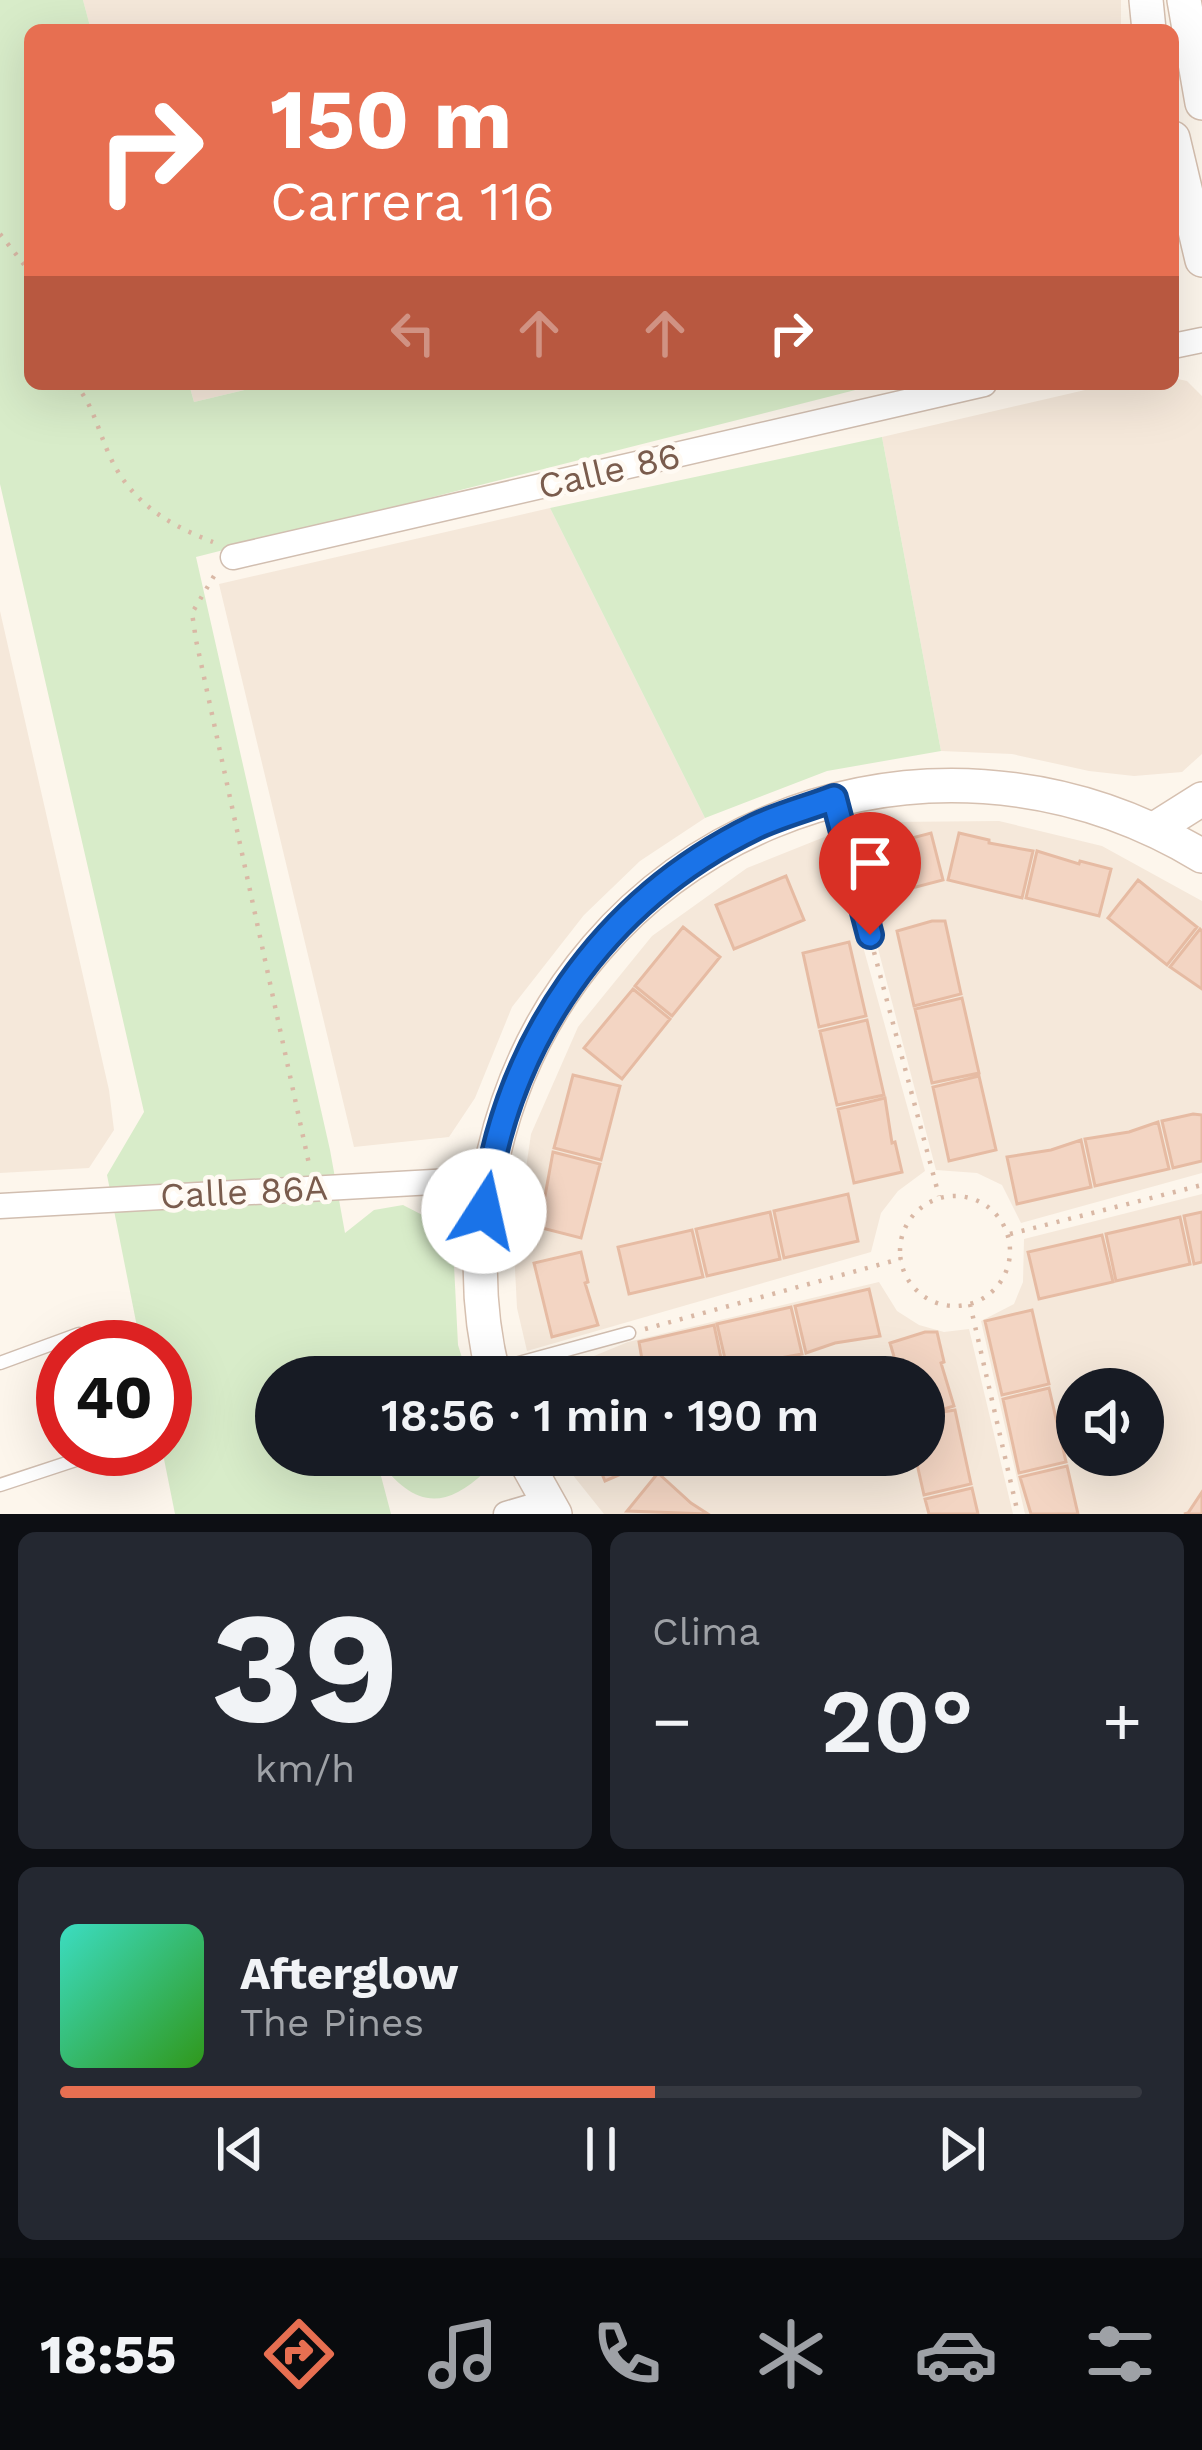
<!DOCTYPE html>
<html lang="es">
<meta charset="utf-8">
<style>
body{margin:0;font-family:"Work Sans",sans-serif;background:#242831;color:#f1f3f6;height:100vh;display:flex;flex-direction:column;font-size:45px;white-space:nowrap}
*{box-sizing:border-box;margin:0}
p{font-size:39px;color:#9ea1a6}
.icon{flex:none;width:66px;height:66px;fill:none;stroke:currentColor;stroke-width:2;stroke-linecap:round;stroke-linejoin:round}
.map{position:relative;height:1514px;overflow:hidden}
.details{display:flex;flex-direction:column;gap:18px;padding:18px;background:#0d0f14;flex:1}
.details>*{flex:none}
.top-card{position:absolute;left:24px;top:24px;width:1155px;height:366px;border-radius:18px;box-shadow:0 12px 48px #0002;background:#e76f51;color:#fff;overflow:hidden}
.controls{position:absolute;left:1056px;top:1368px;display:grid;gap:24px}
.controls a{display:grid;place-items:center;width:108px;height:108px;border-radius:50%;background:#171b24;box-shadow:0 12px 48px #0002;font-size:60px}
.speed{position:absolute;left:36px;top:1320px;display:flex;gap:24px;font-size:60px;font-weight:700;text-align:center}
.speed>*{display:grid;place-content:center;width:156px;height:156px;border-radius:50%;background:#171b24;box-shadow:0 12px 48px #0002;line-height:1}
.speed .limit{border:18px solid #d22;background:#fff;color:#111}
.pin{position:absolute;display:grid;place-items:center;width:102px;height:102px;color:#fff;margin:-123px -51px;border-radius:50% 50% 50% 0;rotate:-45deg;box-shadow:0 0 12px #0007}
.pin .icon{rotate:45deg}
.me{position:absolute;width:132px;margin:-66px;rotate:10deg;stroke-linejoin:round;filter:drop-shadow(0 0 9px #0008)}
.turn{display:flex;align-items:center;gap:42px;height:252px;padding:0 48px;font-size:54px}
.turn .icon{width:156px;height:156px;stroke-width:2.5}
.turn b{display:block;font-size:84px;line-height:102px}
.lanes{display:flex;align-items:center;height:114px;padding:0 48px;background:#0003;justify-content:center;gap:60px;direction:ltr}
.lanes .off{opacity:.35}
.big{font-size:90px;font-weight:600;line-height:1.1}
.details .tile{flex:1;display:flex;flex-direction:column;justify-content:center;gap:18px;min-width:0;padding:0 42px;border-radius:18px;background:#242831}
.details .dial{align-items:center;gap:0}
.dial b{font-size:156px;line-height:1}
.song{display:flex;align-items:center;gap:36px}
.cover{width:144px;height:144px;border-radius:18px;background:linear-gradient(135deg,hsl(170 70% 55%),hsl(110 70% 35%))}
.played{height:12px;border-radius:6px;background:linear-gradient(90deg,#e76f51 55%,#363941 55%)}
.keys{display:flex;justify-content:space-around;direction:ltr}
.heat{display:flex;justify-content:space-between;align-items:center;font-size:66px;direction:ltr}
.details .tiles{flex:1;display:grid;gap:18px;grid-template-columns:1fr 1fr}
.tile:last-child{grid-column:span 2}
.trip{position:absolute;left:255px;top:1356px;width:690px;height:120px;border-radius:60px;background:#171b24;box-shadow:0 12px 48px #0002;font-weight:600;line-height:120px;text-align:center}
.tab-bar{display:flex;height:192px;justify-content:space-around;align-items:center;background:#090b0e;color:#9ea1a6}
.tab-bar .icon{width:84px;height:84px}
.tab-bar .current{color:#e76f51}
.tab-bar b{font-size:54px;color:#f1f3f6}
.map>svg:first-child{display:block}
.residential{fill:#f5e8da;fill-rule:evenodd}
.green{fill:#d8ecc9}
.building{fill:#f3d5c3;stroke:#e6bba3;stroke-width:3}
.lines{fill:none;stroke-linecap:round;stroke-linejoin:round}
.lane-casing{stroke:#d1beb0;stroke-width:15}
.street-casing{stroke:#d1beb0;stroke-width:27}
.secondary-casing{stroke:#d6c0b0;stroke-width:36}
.path{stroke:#d9b8a5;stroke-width:4.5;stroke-dasharray:3 9;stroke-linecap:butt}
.lane{stroke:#fff;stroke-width:12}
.street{stroke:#fff;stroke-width:24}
.secondary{stroke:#fff;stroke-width:33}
.route-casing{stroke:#114b97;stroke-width:30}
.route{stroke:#1a73e8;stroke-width:21}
.labels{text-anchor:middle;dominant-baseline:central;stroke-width:9;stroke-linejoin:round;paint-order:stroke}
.street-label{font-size:36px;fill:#7a5c4d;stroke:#fffaf3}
</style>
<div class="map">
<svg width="1202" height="1514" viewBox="0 0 1202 1514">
<rect width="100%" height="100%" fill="#fdf6ec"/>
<path class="residential" d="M83 0H1121V30H91Z
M1173 378 1187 381 1202 396V754L1182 772 1134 776 1089 771 1012 754 941 751 882 437 1111 384H1173Z
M189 384H270L194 402Z
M550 508 705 818 640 861 584 915 512 1007 475 1098 449 1137 354 1147 219 584Z
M0 611 109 1090 114 1130 89 1168 0 1173Z
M999 821 1102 846 1202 901V1173L1021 1223 1002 1185 977 1173 936 1170 848 834 892 822Z
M832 834 925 1171 898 1191 881 1213 871 1252 527 1351 517 1308 514 1250 531 1134 578 1027 652 936 747 868Z
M1202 1194V1514H1025L981 1321 1014 1304 1023 1282 1024 1239ZM1077 1389H1143V1455H1077Z
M879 1282 897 1311 919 1325 944 1332 969 1329 1013 1514H604L572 1474 564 1455H924V1377H543L628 1342Z"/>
<path class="green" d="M0 0H83L91 30H30V384H189L194 402 270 384H879L196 557 330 1150 345 1233 374 1210 403 1205 438 1223 453 1245 458 1345 468 1377H276V1455H485V1472C440 1514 411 1504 376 1457L391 1514H175L162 1449H165V1347H141L107 1175 144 1112 0 484Z
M882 437 941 751 827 771 705 818 550 508Z"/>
<path class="building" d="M931 833 943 880 870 899 858 852Z
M959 833 989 840V843L1033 851 1022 898 948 880Z
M1037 851 1079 864 1080 861 1111 869 1099 916 1026 898Z
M786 876 804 920 734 949 716 905Z
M1138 880 1197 927 1167 965 1108 918Z
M932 921H945L961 994 914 1006 897 931Z
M683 927 720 957 672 1016 635 986Z
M1200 929 1202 931V989L1170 967Z
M849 942 866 1016 819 1027 803 953Z
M633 989 670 1019 622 1079 584 1048Z
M962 998 979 1073 932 1083 915 1009Z
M867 1020 884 1095 837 1105 820 1031Z
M573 1075 620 1086 601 1160 554 1148Z
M979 1076 996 1150 949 1161 933 1087Z
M885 1098 892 1143 895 1142 902 1172 854 1183 838 1109Z
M1193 1114 1202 1115V1161L1173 1168 1162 1121Z
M1158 1122 1169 1169 1095 1186 1085 1139 1129 1132Z
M1081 1140 1091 1187 1017 1204 1007 1157 1051 1150Z
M553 1152 600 1164 581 1238 534 1226 545 1196Z
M848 1194 858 1241 784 1258 774 1211Z
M770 1212 780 1259 707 1276 696 1229Z
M1202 1212V1262L1194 1264 1184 1216Z
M1180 1217 1190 1264 1116 1281 1106 1234Z
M692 1230 703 1277 629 1294 618 1247Z
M1102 1235 1113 1282 1039 1299 1028 1252Z
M581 1252 588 1282 585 1283 598 1325 552 1337 534 1263Z
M869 1289 880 1336 835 1343 806 1353 795 1306Z
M791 1307 802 1354 758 1362 728 1372 717 1324Z
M1032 1310 1049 1384 1002 1395 985 1321Z
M714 1325 724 1372 704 1377H645L639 1342Z
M925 1332H937L944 1362 941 1363 954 1406 924 1415V1377H900L890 1343Z
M1049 1388 1066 1462 1019 1473 1003 1399Z
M955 1410 971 1484 924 1495 917 1464 918 1455H924V1415Z
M594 1455H647L649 1462 605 1481Z
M1067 1466 1078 1514H1031L1020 1477Z
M658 1473 691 1503 708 1514 627 1511Z
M972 1488 978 1514H929L925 1499Z
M1202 1492V1514H1184L1188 1513Z"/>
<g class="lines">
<g class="lane-casing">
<path id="lane" d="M836 805 870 935
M0 1363 79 1334
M497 1369 629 1333
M0 1485 85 1457"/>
</g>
<g class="street-casing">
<path id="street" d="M1173 346 1202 340
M233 557 984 384
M0 1206 487 1179
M506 1514 547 1502"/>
</g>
<g class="secondary-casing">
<path id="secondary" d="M1146 0 1149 30
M1184 0 1202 103
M1173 138 1202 260
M1156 828 1202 799
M494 1377C475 1304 477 1226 494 1152 568 834 923 688 1202 856
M522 1455 555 1514"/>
</g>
<path class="path" d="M0 234 26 267 30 279
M75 384C93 405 97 427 108 452 128 500 166 524 213 542
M214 576 192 613 196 640 309 1164
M874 952 939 1196
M900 1251a55 55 0 1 1 110 0a55 55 0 1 1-110 0Z
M1010 1234 1202 1185
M970 1304 1018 1514
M645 1329 900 1259"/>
<use href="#lane" class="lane"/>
<use href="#street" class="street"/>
<use href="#secondary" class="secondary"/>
</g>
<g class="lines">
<g class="route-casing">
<path id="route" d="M484 1211C504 1044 603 901 755 827 780 815 808 808 834 798L870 935"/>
</g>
<use href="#route" class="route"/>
</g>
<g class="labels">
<g class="street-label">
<text transform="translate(609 471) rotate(-13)">Calle 86</text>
<text transform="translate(244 1192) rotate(-3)">Calle 86A</text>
</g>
</g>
</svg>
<div class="controls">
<a><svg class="icon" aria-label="sound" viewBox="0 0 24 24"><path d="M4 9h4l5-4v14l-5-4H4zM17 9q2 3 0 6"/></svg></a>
</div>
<div class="speed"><div class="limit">40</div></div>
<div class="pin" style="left:870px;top:935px;background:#d93025"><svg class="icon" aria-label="arrive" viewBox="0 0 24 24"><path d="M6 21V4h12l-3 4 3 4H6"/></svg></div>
<svg class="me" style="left:484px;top:1211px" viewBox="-20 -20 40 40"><circle r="19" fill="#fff"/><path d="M0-13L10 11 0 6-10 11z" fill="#1a73e8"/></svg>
<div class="trip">18:56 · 1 min · 190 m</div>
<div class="top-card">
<div class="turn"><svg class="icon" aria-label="right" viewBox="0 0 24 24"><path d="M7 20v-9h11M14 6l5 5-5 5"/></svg><div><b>150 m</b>Carrera 116</div></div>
<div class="lanes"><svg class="icon off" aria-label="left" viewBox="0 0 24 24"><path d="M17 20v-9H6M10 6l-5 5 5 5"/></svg><svg class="icon off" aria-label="ahead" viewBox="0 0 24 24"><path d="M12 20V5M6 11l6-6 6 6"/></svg><svg class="icon off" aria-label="ahead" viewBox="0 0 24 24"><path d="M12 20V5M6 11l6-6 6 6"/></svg><svg class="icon" aria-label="right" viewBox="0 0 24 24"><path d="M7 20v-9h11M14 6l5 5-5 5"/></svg></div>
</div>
</div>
<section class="details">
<div class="tiles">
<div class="tile dial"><b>39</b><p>km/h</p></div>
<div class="tile"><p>Clima</p>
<div class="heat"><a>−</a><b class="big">20°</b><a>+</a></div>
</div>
<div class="tile">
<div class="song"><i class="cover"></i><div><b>Afterglow</b><p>The Pines</p></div></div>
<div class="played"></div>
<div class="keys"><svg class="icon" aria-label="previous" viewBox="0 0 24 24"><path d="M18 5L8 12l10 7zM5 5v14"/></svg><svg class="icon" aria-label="pause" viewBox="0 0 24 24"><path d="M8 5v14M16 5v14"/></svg><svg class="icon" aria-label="next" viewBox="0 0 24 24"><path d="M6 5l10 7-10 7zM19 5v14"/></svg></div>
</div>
</div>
</section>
<nav class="tab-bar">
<b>18:55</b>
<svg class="icon current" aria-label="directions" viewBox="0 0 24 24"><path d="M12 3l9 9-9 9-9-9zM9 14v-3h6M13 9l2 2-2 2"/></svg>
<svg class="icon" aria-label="music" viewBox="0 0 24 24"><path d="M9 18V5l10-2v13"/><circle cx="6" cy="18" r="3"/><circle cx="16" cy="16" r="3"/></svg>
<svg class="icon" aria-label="phone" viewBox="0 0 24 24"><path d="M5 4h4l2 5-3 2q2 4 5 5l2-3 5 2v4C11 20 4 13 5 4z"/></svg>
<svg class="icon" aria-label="climate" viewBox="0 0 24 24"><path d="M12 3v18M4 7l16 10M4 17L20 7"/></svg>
<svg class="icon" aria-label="car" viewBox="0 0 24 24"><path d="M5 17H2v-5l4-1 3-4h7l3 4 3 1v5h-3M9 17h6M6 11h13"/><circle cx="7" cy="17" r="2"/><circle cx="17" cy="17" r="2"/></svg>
<svg class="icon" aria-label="filters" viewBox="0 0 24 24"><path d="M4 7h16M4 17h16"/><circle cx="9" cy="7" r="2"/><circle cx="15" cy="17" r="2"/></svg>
</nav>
